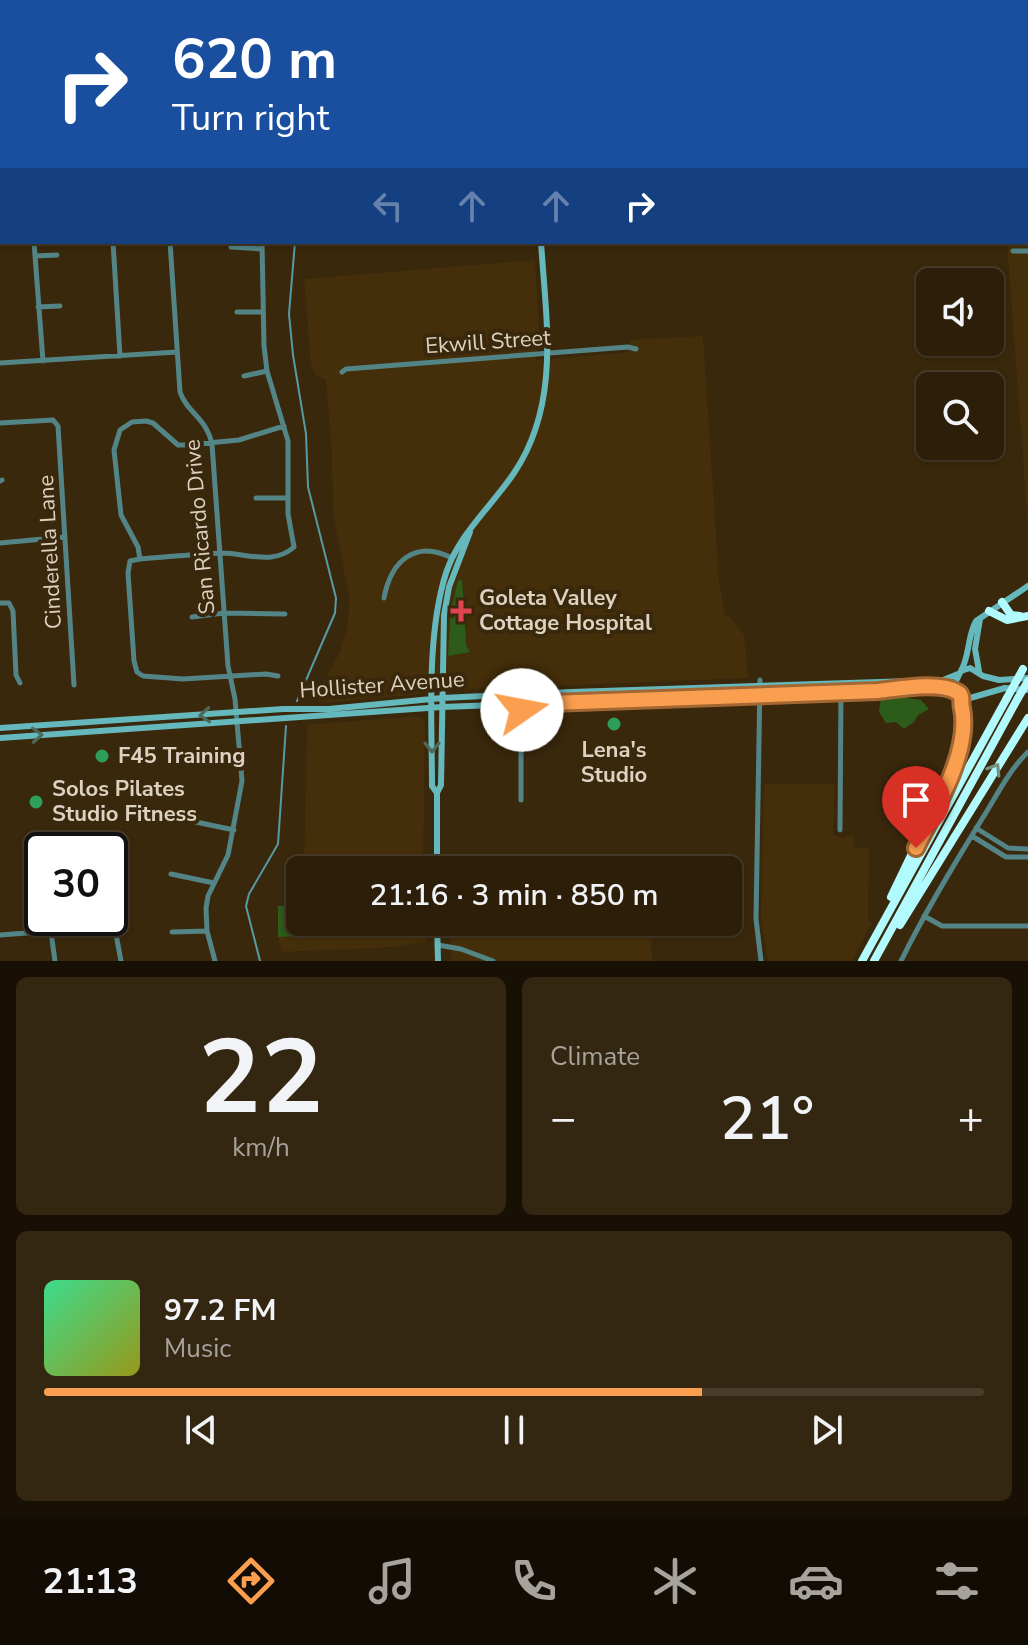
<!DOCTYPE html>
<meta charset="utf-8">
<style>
body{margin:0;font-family:"Nunito Sans",sans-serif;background:#342712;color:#f1f3f6;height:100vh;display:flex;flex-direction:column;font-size:30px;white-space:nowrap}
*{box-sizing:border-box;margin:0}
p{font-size:26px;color:#a6a29c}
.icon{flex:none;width:44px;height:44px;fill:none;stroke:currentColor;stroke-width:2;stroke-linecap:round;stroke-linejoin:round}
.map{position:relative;height:961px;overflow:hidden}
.drawer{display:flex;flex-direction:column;gap:16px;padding:16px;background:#181005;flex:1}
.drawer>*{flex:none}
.top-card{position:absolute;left:0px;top:0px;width:1028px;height:244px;box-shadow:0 2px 6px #0004,0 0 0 2px #483c2a;background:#1a4fa0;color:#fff;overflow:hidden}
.fabs{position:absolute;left:916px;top:268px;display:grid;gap:16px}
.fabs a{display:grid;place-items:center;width:88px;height:88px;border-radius:12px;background:#2c1e09;box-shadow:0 2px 6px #0004,0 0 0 2px #483c2a;font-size:40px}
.speed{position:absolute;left:24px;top:832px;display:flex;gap:16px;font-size:40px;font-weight:700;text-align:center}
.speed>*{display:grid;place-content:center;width:104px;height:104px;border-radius:50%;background:#2c1e09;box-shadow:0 2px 6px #0004,0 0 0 2px #483c2a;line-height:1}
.speed .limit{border:4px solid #111;border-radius:12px;background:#fff;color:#111}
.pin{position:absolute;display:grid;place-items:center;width:68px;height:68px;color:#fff;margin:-82px -34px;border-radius:50% 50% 50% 0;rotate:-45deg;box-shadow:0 0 8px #0007}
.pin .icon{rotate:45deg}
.me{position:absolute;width:88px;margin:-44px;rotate:78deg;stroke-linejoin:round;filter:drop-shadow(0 0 6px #0008)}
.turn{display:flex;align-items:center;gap:28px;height:168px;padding:0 40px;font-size:36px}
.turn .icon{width:104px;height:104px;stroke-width:2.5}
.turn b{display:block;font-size:56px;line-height:68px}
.lanes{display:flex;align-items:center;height:76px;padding:0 40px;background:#0003;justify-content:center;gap:40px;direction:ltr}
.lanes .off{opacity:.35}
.big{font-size:60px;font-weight:600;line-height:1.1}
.drawer .card{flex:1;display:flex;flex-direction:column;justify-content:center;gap:12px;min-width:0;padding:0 28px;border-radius:12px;background:#342712}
.drawer .dial{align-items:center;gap:0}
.dial b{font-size:104px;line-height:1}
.song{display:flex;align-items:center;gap:24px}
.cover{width:96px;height:96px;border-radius:12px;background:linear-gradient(135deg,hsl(150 70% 55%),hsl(60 70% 35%))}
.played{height:8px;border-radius:4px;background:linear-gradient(90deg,#fa9f4f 70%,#483c2a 70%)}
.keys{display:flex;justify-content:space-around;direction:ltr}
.heat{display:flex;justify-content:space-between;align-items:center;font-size:44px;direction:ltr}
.drawer .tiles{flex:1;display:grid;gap:16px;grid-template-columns:1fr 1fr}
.card:last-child{grid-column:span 2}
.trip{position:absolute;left:286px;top:856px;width:456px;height:80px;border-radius:12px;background:#2c1e09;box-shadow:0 2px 6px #0004,0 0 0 2px #483c2a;font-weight:600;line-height:80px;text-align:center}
.dock{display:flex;height:128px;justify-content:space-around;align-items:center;background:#120c04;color:#a6a29c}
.dock .icon{width:56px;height:56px}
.dock .current{color:#fa9f4f}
.dock b{font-size:36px;color:#f1f3f6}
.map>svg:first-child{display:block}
.built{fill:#452e0a}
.green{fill:#2d5b1a}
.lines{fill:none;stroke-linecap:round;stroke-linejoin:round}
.stream{stroke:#569aa7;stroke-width:2}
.street{stroke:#538587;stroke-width:5}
.secondary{stroke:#65b8bc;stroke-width:6}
.highway{stroke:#b1fafd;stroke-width:8}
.highway-bridge{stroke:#b1fafd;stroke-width:8}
.oneway{stroke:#4d695b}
.oneway2{stroke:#769184}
.route-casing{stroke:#a26733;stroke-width:20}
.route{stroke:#fa9f4f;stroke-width:14}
.health-dot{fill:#e0444e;stroke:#3a280c;stroke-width:3}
.leisure-dot{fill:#2e9e5b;stroke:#3a280c;stroke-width:3}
.labels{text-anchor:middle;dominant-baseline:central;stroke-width:8;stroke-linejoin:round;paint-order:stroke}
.street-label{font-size:22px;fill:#ddd1c2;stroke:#3a280c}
.poi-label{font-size:22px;font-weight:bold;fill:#ddd1c2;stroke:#3a280c;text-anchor:start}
</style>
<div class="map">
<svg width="1028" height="961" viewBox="0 0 1028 961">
<rect width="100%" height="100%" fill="#3a280c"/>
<path class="built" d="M1026 206H1028V527L1007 242H1026Z
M535 260 540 344 537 347 536 360 630 352V340L703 336 719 581 725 615 731 618 744 635 748 678 455 690 449 684 428 686 420 694 326 703 318 700 317 693 339 654 348 625 349 596 333 515 332 453 326 380 316 375 311 366 304 279Z
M418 716 425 720 423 870H304L307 725Z
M764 784H835L833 834 841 838 854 835V848H869L868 922H872L852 961H768L761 921Z
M305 922H426V942L392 947 282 952 278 937 305 936Z
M651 922 652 961H451V923Z"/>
<path class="green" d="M458 580H462L464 610 467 611 461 613V619L468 623H465L466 645 470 652 448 656 450 619 454 618 455 612 451 611Z
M900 697 921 700 929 709 918 715 914 722 904 729 896 722 886 723 879 712 881 698Z
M278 906H300V922H305V936L278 937Z"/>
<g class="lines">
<path class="stream" d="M402 2 403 0
M295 242 289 314 293 355 306 434 308 487 336 598 335 613 297 701
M260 961 246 906 249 894 278 844 286 726"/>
<path class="street" d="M250 0V2
M0 85H2
M0 146H2
M0 204H2
M34 242 43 361
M113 242 120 356
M170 242 180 392C187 413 206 417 212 444L228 666 235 699 242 781 228 855 208 896 206 908 207 931 215 961
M262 242 264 346 267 371 288 441V514L294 547C273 566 246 553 222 553 195 554 167 557 140 559L130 561 128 573 134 661 137 672 143 676 183 679 266 674 278 676
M231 247 262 249
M1013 251H1028
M35 256 57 255
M38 307 60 306
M237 312H263
M0 363 177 352
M342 372 346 369 628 347 636 349
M244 376 267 371
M0 423 53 420 58 426 74 685
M0 481 2 480
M256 498H287
M0 543 65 537
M140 559 138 547 121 515 114 450 120 430 132 422 146 421 153 423 178 445H187L239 440 284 426
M384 598C391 561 415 539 452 558
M0 603H9L13 611 16 675 20 683
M192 617 224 613 285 614
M760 680 756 919 761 961
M521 800V695
M166 819 172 817 234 830
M976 828 1008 848 1028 849
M840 830 841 691
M972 836 1006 857H1028
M171 874 214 883
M924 916 942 926H1028
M51 932 55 961
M172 932 207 931
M0 935 107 927 115 929 121 961
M438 945 461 949 493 961
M901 961C925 912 953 866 982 819 996 797 1009 770 1028 752"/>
<path class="secondary" d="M520 0V2
M961 671C970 655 967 637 976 621L1028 586
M979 671 975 649 980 619
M1028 678 999 680 983 676 970 668 961 671 955 683 961 695 970 698 1005 688 1028 690
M0 728 283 709H329L442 698 572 692 943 680 958 674
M0 738 442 707 877 691C905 688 931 685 958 692
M437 793 432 786C432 720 426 636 446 573 459 534 491 507 514 473 561 403 546 321 541 242
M437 870V793L441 785 444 615 449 587 470 532
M437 922 438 961"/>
<path class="highway" d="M1002 602 1011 615 1020 616
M989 611 1007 620 1028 616
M891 897 955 764 964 729 961 695
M900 925 1028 718
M862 961 1007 698
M874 961 1018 698"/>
<path class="highway-bridge" d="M1007 698 1023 669
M1018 698 1028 681"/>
</g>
<defs><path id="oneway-chevron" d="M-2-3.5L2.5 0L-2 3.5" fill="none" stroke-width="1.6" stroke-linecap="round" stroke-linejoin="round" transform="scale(2)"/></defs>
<g class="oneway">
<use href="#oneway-chevron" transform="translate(205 715) rotate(176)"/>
<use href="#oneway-chevron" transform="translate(37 735) rotate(-3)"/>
<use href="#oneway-chevron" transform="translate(432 747) rotate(90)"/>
</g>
<use class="oneway2" href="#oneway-chevron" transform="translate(995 769) rotate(-58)"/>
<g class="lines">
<g class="route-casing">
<path id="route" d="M522 710V704L877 691C897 689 940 681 957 692 964 695 960 702 962 708 971 752 935 809 916 848"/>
</g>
<use href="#route" class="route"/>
</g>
<path class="health-dot" d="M457 599h8v8h8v8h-8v8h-8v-8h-8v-8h8z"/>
<g class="leisure-dot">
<circle cx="614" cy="724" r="8"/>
<circle cx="102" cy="756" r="8"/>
<circle cx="36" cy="802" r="8"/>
</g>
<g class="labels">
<g class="street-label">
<text transform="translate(488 342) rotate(-4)">Ekwill Street</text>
<text transform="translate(200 527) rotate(-95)">San Ricardo Drive</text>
<text transform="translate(50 552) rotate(-93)">Cinderella Lane</text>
<text transform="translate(382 685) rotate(-4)">Hollister Avenue</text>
</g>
<g class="poi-label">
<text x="479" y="598">Goleta Valley<tspan x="479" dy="25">Cottage Hospital</tspan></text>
<text x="614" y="750" text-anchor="middle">Lena's<tspan x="614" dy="25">Studio</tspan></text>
<text x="118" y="756">F45 Training</text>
<text x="52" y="789">Solos Pilates<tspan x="52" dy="25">Studio Fitness</tspan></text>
</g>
</g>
</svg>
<div class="fabs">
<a><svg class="icon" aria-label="sound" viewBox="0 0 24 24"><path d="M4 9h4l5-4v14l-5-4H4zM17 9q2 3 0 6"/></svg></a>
<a><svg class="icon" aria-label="search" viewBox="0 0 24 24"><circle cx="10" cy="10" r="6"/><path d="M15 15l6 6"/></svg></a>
</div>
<div class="speed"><div class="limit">30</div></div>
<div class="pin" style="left:916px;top:848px;background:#d93025"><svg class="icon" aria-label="arrive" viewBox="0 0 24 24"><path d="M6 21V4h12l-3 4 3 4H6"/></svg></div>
<svg class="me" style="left:522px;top:710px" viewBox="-20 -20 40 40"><circle r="19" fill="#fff"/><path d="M0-13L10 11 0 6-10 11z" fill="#fa9f4f"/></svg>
<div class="trip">21:16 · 3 min · 850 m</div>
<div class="top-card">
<div class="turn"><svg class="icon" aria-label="right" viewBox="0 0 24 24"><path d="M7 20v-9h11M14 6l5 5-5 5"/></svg><div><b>620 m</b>Turn right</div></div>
<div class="lanes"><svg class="icon off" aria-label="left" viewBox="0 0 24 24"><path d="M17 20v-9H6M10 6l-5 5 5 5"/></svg><svg class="icon off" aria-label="ahead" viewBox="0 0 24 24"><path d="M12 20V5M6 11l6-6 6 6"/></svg><svg class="icon off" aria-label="ahead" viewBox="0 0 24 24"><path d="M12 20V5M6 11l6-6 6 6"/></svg><svg class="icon" aria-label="right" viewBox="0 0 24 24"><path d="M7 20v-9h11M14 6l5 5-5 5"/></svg></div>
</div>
</div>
<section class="drawer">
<div class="tiles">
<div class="card dial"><b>22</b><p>km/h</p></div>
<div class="card"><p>Climate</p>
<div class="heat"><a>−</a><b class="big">21°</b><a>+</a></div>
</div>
<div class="card">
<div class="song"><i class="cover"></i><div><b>97.2 FM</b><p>Music</p></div></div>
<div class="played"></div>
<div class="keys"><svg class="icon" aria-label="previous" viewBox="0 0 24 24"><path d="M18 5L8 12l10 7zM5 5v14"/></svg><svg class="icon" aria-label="pause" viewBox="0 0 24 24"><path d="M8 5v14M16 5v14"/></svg><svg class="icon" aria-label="next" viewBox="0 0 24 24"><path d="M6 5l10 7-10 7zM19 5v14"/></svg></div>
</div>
</div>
</section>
<nav class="dock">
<b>21:13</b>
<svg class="icon current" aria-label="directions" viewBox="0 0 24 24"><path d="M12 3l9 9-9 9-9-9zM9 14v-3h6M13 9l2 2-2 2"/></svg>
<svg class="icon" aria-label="music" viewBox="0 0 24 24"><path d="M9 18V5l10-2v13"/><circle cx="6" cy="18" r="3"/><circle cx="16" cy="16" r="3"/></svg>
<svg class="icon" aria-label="phone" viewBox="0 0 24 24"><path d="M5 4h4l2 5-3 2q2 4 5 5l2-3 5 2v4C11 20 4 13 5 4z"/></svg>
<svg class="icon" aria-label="climate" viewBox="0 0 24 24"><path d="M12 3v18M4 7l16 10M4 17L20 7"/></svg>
<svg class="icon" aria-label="car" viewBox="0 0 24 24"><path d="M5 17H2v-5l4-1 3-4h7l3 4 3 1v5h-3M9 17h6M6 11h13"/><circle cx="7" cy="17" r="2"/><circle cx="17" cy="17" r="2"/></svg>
<svg class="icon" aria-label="filters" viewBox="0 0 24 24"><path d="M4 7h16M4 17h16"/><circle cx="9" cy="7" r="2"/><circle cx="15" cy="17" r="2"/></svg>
</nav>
